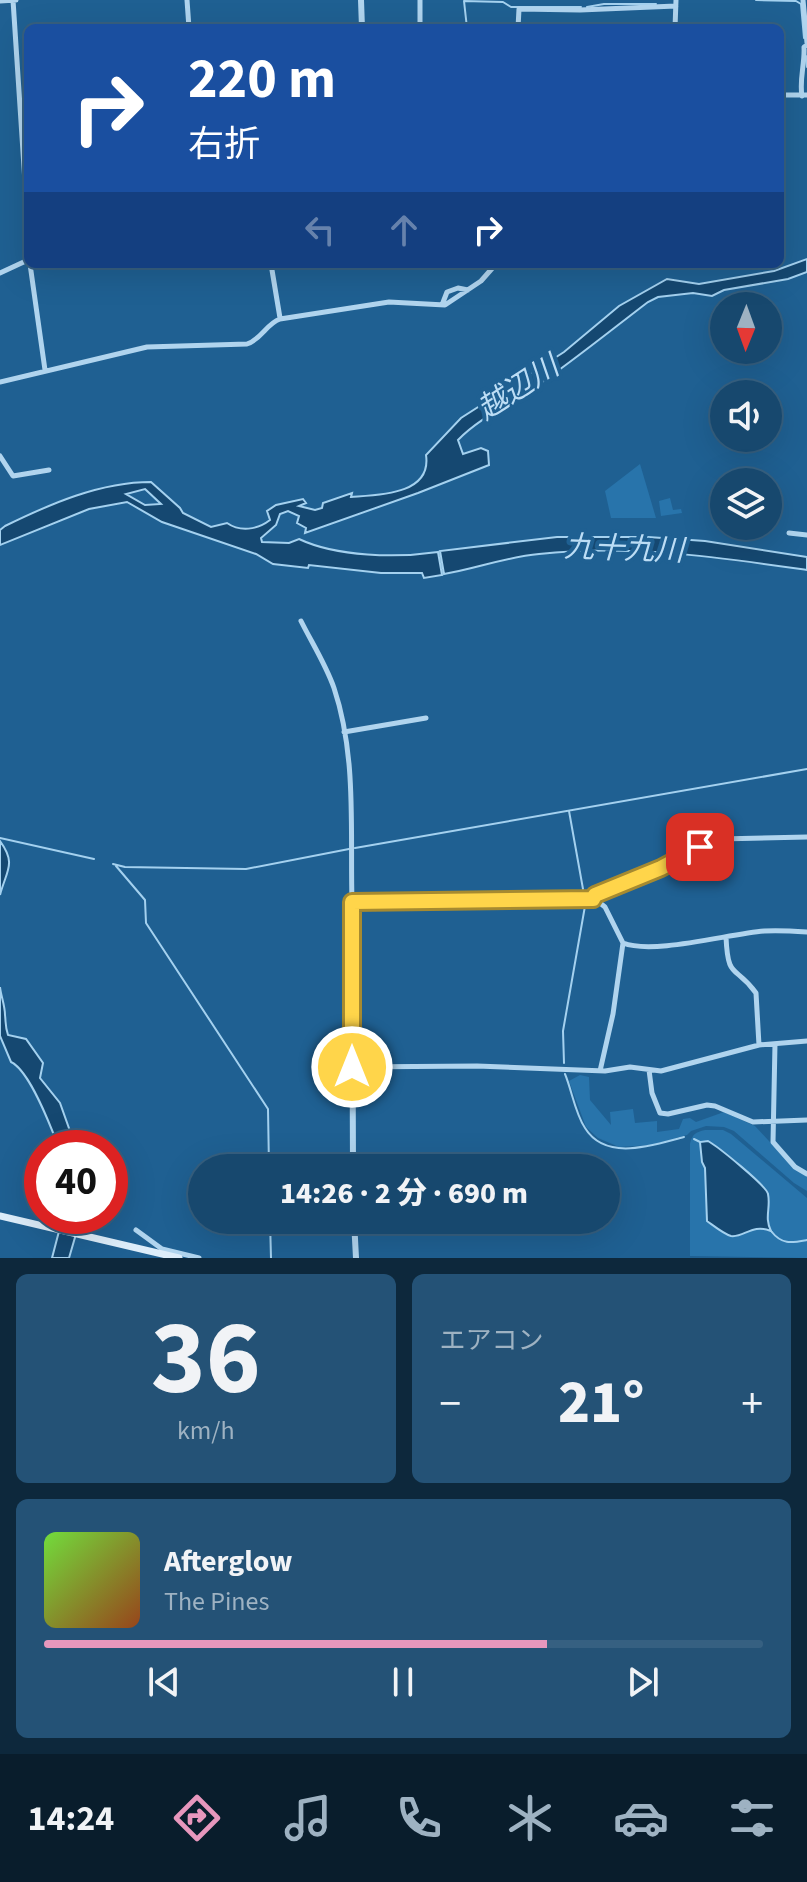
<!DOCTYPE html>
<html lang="ja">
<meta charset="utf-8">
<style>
body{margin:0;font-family:"Source Sans 3","Noto Sans JP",sans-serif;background:#245276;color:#f1f3f6;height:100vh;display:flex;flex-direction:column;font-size:30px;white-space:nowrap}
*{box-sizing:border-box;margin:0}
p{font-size:26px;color:#9eb2c2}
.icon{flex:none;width:44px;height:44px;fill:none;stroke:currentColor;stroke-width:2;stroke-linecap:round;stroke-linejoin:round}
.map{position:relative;height:1258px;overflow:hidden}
.side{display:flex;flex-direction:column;gap:16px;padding:16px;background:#0d283c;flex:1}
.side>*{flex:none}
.top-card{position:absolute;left:24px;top:24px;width:760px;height:244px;border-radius:12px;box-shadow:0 8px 32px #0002,0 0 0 2px #366081;background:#1a4fa0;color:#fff;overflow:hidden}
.needle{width:52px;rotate:181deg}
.tools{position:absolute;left:710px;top:292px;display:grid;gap:16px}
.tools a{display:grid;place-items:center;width:72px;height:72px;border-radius:50%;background:#17486e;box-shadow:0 8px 32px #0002,0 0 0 2px #366081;font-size:40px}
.speed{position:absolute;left:24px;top:1130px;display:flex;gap:16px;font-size:40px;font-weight:700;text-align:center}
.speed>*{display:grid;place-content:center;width:104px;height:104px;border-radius:50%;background:#17486e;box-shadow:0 8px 32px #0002,0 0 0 2px #366081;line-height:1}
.speed .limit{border:12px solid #d22;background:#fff;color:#111}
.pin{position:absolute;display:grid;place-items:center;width:68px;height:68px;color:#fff;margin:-34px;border-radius:16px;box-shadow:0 4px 12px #0006}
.me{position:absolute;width:88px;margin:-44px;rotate:0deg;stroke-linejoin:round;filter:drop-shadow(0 0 6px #0008)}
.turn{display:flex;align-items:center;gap:28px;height:168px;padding:0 32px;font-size:36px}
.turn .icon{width:104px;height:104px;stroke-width:2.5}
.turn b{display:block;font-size:56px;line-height:68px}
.lanes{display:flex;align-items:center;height:76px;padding:0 32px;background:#0003;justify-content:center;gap:40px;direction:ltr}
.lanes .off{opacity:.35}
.big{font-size:60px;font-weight:800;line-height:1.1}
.side .widget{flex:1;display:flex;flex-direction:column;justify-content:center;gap:12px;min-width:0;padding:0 28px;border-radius:12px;background:#245276}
.side .dial{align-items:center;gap:0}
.dial b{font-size:104px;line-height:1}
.song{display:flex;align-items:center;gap:24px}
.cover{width:96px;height:96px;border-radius:12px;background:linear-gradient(135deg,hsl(100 70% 55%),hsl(20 70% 35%))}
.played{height:8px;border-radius:4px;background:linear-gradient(90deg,#e797bd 70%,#366081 70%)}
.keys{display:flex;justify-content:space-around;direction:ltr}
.heat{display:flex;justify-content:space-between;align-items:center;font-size:44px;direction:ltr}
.side .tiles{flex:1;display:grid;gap:16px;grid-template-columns:1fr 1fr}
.widget:last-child{grid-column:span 2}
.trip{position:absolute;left:188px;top:1154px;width:432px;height:80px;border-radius:40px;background:#17486e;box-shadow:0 8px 32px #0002,0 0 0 2px #366081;font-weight:800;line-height:80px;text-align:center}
.dock{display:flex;height:128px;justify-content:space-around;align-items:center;background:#091d2c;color:#9eb2c2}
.dock .icon{width:56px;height:56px}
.dock .selected{color:#e797bd}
.dock b{font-size:36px;color:#f1f3f6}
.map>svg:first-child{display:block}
.green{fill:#2874ab}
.water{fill:#154871;stroke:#a4d1ef;stroke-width:2;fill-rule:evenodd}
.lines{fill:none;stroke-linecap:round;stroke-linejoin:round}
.stream{stroke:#a4d1ef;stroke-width:2}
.minor{stroke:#b0d4ee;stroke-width:5}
.tertiary{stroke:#b0d4ee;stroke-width:6}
.secondary{stroke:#ddedfa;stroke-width:7}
.route-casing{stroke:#a68a30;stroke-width:20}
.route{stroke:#ffd54a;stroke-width:14}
.labels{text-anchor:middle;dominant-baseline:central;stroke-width:8;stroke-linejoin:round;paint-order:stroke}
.water-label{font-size:30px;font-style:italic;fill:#bcddf5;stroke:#1f6092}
</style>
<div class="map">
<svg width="807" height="1258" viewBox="0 0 807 1258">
<rect width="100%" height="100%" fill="#1f6092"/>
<path class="green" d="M640 464 656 518H611L605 491Z
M670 498 673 510 681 509 682 513 661 516 659 501Z
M580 1075 589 1077 590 1100 611 1125 610 1112 633 1109 635 1123 657 1121V1132L679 1129 683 1119 690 1118 696 1122 724 1112 755 1126 794 1168 807 1175V1191L794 1183 734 1131 724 1127 706 1126 691 1131 687 1135 651 1145 619 1147 598 1138 586 1127 569 1081Z
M705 1130H723L731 1134 807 1198V1258L690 1256V1144C692 1134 696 1132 705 1130Z"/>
<path class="water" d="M807 259V272L788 279 724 290 712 296 693 293 658 297 648 302C610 331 573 361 534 388 509 405 479 418 458 440L463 454 481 448 488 451 489 465 418 493 305 533 306 528 297 523 299 516 288 511 280 514 276 525 261 538 262 542 289 543 299 539C337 557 397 558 438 552L442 575 424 578 422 573H381L309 565 308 568 273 564 256 554 162 522 127 502 89 509 0 545V530L5 526C50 504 100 482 151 482L180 508 183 513 211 527 227 523C240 532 257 530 270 520L267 511 276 505 303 499 306 503 299 506 315 510 322 508 323 503 352 493 351 497C378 495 432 495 426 455L461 418 564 352 619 306 667 279 699 284 774 271ZM145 489 161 504 145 505 126 494Z
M557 537H648L705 541 807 557V570C717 557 631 544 539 554 506 557 475 569 444 574L440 551Z
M0 841C17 864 6 871 0 895Z
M0 987C1 996 5 1006 5 1015 6 1023 5 1026 8 1035L26 1039 43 1063 40 1078 60 1103 76 1148H59C51 1127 30 1071 11 1062L0 1036Z
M708 1141C717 1146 767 1186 768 1194 771 1208 764 1217 771 1231 752 1223 744 1238 731 1236 724 1234 714 1226 707 1221L705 1168 702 1162 700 1142Z
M63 1216H79L78 1227 69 1258H52Z"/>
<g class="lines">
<path class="stream" d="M756 0 796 1 801 4 804 38
M587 7 604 4H656
M467 28 464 1 503 2 511 7H581
M806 56 807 67
M569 811 583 889
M0 838 94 859
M355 848 807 769
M113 864 125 867 246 869 349 849
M116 866 145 900 146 923 268 1109 269 1168
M564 1063 563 1031 585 906
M565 1074C572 1091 575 1113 585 1128 606 1162 653 1145 684 1137
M694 1139 700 1142
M270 1220 271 1258
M771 1231C782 1245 791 1243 807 1240"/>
<path class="minor" d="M13 0 28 228
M187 0 189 28
M420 0V27
M803 0 807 43
M0 1 16 0
M420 27 463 26
M518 28 519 9 580 10 676 6
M675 28 676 0
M780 95H807
M802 96C799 80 805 64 804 47L807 45
M30 264 45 370
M271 264 280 318
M0 273 28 260
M442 305 447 292 458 288 468 290
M0 382 147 347 247 344C262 339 266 324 280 319L389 302 445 305 481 281 496 264
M0 456 13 476 49 470
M789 533 807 535
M301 621C312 643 326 665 334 688 357 757 350 830 352 902
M344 732 426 718
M593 899 595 895 661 868 719 839 807 837
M540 900 595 899 605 907 623 943C653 955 728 934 764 931 778 930 793 931 807 932
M726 937C728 981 735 964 756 993L759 1045
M775 1044 773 1142 795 1167 807 1174
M352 1067 477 1066 605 1071 630 1067 661 1071 759 1045 807 1041
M649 1070 652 1093 660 1113 668 1114 707 1105 715 1106 753 1122 807 1120
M600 1071 613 1014 623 943
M136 1230 162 1249 199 1258"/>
<path class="tertiary" d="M361 0 362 28
M353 1168 352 902 540 900
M354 1220 356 1258"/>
<path class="secondary" d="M0 1216 179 1258"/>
</g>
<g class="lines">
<g class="route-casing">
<path id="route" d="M352 1067V902L593 899 595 895 661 868 700 847"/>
</g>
<use href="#route" class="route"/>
</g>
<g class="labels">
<g class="water-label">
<text transform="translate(518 388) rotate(-33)">越辺川</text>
<text transform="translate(624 549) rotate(2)">九十九川</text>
</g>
</g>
</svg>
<div class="tools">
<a><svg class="needle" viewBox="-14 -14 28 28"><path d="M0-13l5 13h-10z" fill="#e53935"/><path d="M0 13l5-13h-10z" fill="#9eb2c2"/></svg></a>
<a><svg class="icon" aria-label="sound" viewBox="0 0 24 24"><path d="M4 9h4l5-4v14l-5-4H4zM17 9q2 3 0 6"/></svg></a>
<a><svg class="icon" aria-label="layers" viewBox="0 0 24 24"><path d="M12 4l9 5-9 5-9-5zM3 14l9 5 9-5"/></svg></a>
</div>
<div class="speed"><div class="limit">40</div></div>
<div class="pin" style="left:700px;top:847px;background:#d93025"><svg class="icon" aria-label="arrive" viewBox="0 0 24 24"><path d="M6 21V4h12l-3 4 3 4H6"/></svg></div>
<svg class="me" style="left:352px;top:1067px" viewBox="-20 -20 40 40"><circle r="17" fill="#ffd54a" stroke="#fff" stroke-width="3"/><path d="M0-11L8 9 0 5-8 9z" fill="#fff"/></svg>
<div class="trip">14:26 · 2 分 · 690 m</div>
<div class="top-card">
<div class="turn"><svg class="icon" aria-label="right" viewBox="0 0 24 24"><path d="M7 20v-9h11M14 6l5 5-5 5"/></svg><div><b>220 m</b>右折</div></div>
<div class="lanes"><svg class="icon off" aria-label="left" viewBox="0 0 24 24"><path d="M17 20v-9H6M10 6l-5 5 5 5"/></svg><svg class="icon off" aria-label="ahead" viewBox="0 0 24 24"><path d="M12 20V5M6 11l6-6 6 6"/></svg><svg class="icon" aria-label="right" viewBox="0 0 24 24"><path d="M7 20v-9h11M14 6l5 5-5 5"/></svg></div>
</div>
</div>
<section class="side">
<div class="tiles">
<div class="widget dial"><b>36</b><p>km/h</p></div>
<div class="widget"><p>エアコン</p>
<div class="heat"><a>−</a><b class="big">21°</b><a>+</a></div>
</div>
<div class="widget">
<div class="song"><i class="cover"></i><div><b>Afterglow</b><p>The Pines</p></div></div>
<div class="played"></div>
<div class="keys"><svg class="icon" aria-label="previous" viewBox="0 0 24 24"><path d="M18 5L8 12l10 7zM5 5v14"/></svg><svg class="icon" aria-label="pause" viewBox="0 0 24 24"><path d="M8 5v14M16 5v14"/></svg><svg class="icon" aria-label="next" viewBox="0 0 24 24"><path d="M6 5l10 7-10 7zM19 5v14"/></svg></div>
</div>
</div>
</section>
<nav class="dock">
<b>14:24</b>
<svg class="icon selected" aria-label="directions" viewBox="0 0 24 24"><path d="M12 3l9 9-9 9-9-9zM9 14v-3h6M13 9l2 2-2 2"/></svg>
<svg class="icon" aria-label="music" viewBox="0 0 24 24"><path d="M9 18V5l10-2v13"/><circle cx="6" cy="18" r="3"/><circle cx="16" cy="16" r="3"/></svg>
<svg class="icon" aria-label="phone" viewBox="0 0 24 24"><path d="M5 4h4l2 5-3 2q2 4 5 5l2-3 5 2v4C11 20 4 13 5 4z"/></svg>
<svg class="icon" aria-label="climate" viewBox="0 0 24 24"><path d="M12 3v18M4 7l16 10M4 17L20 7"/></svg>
<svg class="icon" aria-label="car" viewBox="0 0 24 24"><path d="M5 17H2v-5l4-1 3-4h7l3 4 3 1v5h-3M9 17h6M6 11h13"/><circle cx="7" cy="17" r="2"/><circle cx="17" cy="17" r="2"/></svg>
<svg class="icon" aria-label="filters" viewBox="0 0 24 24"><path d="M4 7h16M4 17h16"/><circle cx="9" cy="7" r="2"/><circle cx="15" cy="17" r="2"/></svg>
</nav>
